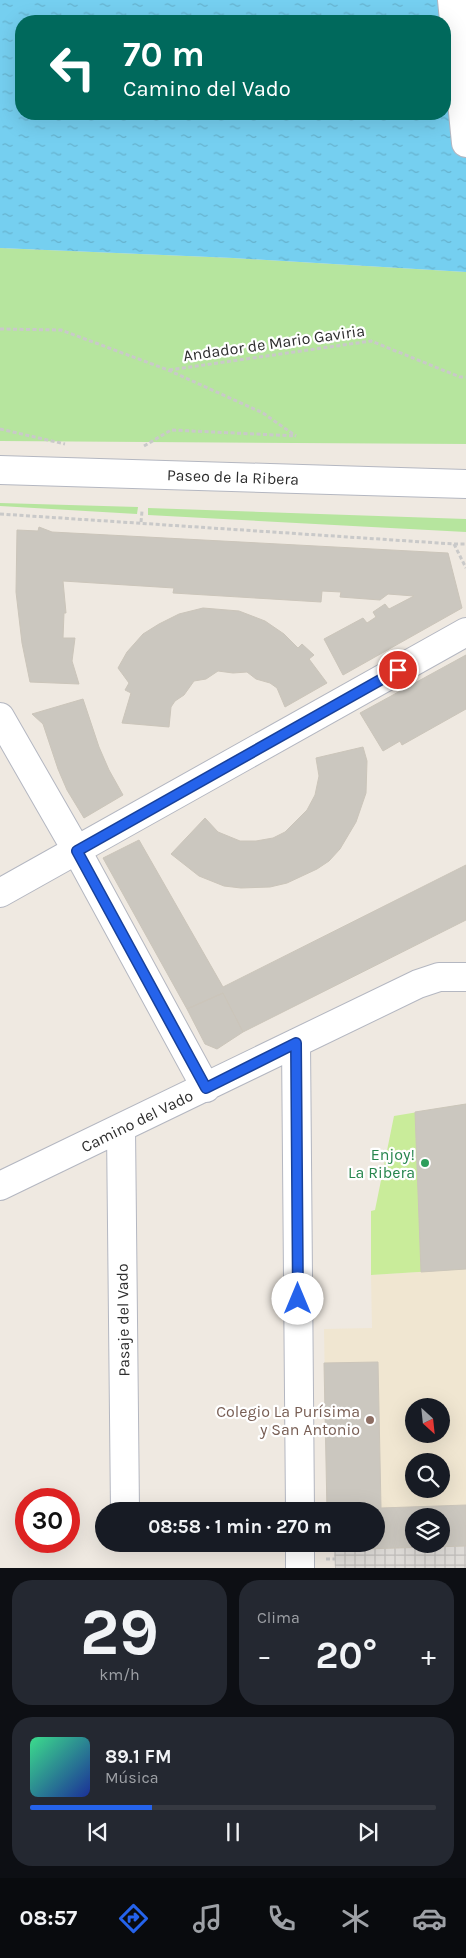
<!DOCTYPE html>
<html lang="es">
<meta charset="utf-8">
<style>
body{margin:0;font-family:Karla,sans-serif;background:#242831;color:#f1f3f6;height:100vh;display:flex;flex-direction:column;font-size:19px;white-space:nowrap}
*{box-sizing:border-box;margin:0}
p{font-size:16px;color:#9ea1a6}
.icon{flex:none;width:28px;height:28px;fill:none;stroke:currentColor;stroke-width:2;stroke-linecap:round;stroke-linejoin:round}
.map{position:relative;height:1568px;overflow:hidden}
.panel{display:flex;flex-direction:column;gap:12px;padding:12px;background:#0d0f14;flex:1}
.panel>*{flex:none}
.banner{position:absolute;left:15px;top:15px;width:436px;height:105px;border-radius:20px;box-shadow:0 5px 20px #0002;background:#00695c;color:#fff;overflow:hidden}
.needle{width:32px;rotate:153deg}
.controls{position:absolute;left:405px;top:1398px;display:grid;gap:10px}
.controls a{display:grid;place-items:center;width:45px;height:45px;border-radius:50%;background:#171b24;box-shadow:0 5px 20px #0002;font-size:25px}
.speed{position:absolute;left:15px;top:1488px;display:flex;gap:10px;font-size:25px;font-weight:700;text-align:center}
.speed>*{display:grid;place-content:center;width:65px;height:65px;border-radius:50%;background:#171b24;box-shadow:0 5px 20px #0002;line-height:1}
.speed .limit{border:8px solid #d22;background:#fff;color:#111}
.pin{position:absolute;display:grid;place-items:center;width:42px;height:42px;color:#fff;margin:-21px;border:2px solid #fff;border-radius:50%;box-shadow:0 1px 5px #0007}
.me{position:absolute;width:55px;margin:-28px;rotate:0deg;stroke-linejoin:round;filter:drop-shadow(0 0 4px #0008)}
.turn{display:flex;align-items:center;gap:18px;height:105px;padding:0 25px;font-size:22px}
.turn .icon{width:65px;height:65px;stroke-width:2.5}
.turn b{display:block;font-size:35px;line-height:42px}
.big{font-size:38px;font-weight:700;line-height:1.1}
.panel .tile{flex:1;display:flex;flex-direction:column;justify-content:center;gap:8px;min-width:0;padding:0 18px;border-radius:20px;background:#242831}
.panel .dial{align-items:center;gap:0}
.dial b{font-size:65px;line-height:1}
.song{display:flex;align-items:center;gap:15px}
.cover{width:60px;height:60px;border-radius:8px;background:linear-gradient(135deg,hsl(150 70% 55%),hsl(230 70% 35%))}
.played{height:5px;border-radius:2px;background:linear-gradient(90deg,#2563eb 30%,#363941 30%)}
.keys{display:flex;justify-content:space-around;direction:ltr}
.heat{display:flex;justify-content:space-between;align-items:center;font-size:28px;direction:ltr}
.panel .tiles{flex:1;display:grid;gap:12px;grid-template-columns:1fr 1fr}
.tile:last-child{grid-column:span 2}
.trip{position:absolute;left:95px;top:1502px;width:290px;height:50px;border-radius:25px;background:#171b24;box-shadow:0 5px 20px #0002;font-weight:700;line-height:50px;text-align:center}
.dock{display:flex;height:80px;justify-content:space-around;align-items:center;background:#090b0e;color:#9ea1a6}
.dock .icon{width:35px;height:35px}
.dock .active{color:#2563eb}
.dock b{font-size:22px;color:#f1f3f6}
.map>svg:first-child{display:block}
.education{fill:#f0e6d1;fill-rule:evenodd}
.grass{fill:#b6e59e}
.pitch{fill:#c9ec9a}
.plaza{fill:url(#plaza-grid)}
.water{fill:url(#water-ripples);fill-rule:evenodd}
.building{fill:#cbc7bf;stroke:#cbc5ba;fill-rule:evenodd}
.lines{fill:none;stroke-linecap:round;stroke-linejoin:round}
.minor-casing{stroke:#b4b7c1;stroke-width:30}
.secondary-casing{stroke:#b4b7c1;stroke-width:30}
.path{stroke:#c9c9c9;stroke-width:3;stroke-dasharray:4 2.5;stroke-linecap:butt}
.minor{stroke:#fff;stroke-width:28}
.secondary{stroke:#fff;stroke-width:28}
.route-casing{stroke:#184099;stroke-width:12}
.route{stroke:#2563eb;stroke-width:9}
.leisure-dot{fill:#2e9e5b;stroke:#fff;stroke-width:2}
.education-dot{fill:#8d6e63;stroke:#fff;stroke-width:2}
.labels{text-anchor:middle;dominant-baseline:central;stroke-width:4.5;stroke-linejoin:round;paint-order:stroke}
.street-label{font-size:16px;fill:#2e2e2e;stroke:#fff}
.leisure-label{font-size:16px;fill:#27864d;stroke:#fff;text-anchor:end}
.education-label{font-size:16px;fill:#785e54;stroke:#fff;text-anchor:end}
</style>
<div class="map">
<svg width="466" height="1568" viewBox="0 0 466 1568">
<defs>
<pattern id="plaza-grid" width="8" height="8" patternUnits="userSpaceOnUse" patternTransform="scale(1.25)"><rect width="8" height="8" fill="#dfdcd8"/><path d="M0 4h8M4 0v8" fill="none" stroke="#c0bdba"/></pattern>
<pattern id="water-ripples" width="26" height="14" patternUnits="userSpaceOnUse" patternTransform="scale(1.25)"><rect width="26" height="14" fill="#75cff0"/><path d="M2 4q2-2 4 0t4 0M15 11q2-2 4 0t4 0" fill="none" stroke="#66b2ce"/></pattern>
</defs>
<rect width="100%" height="100%" fill="#efe9e1"/>
<path class="education" d="M466 1269V1546L328 1550V1544H376V1511H327L324 1329 372 1328 371 1275ZM414 1406H441V1434H414ZM414 1461H441V1489H414ZM414 1516H441V1544H414Z"/>
<path class="grass" d="M0 248 233 258 466 272V444L0 441Z
M0 503 138 507 137 514 0 506Z
M148 508 466 519V532L148 515Z"/>
<path class="pitch" d="M466 1104V1269L371 1275V1211L375 1210 394 1116Z"/>
<path class="plaza" d="M466 1546V1568H335L334 1550Z"/>
<path class="water" d="M0 0H466V272L233 258 0 248ZM21 21H445V114H21Z"/>
<path class="building" d="M39 527 52 532 448 553 462 608 343 675 324 639 363 618 367 623 376 617 373 612 385 604 389 609 414 596 388 594 380 600 340 597 341 592 322 591 321 602 173 593 174 588 63 581 66 613H64L63 638H75L72 661 79 684 30 682 22 643 16 592 17 530 38 531Z
M203 608 239 611 265 621 284 634 298 648 302 644 314 655 309 659 327 683 285 707 277 688 270 683 256 679 247 672 233 673 218 671 206 679 194 681 184 695 175 701 171 707 169 727 122 723 131 693 125 690 129 683 118 668 127 652 143 634 159 624 179 614Z
M466 655V709L402 745 400 741 383 751 360 713Z
M83 699 99 747 109 770 123 795 84 818 67 790 58 769 43 724 32 714Z
M363 747 367 761 366 793 356 822 340 849 329 861 317 869 287 883 270 887 241 888 224 886 199 876 171 854 205 818 218 832 240 841H256L273 838 285 832 307 810 315 795 319 776 316 758Z
M139 840 223 987 466 865V920L243 1032 223 993 187 1009 103 858Z
M223 993 243 1032 217 1049 205 1044 187 1009Z
M466 1104V1269L421 1272 415 1112Z
M378 1362 381 1508 466 1505V1546L328 1550V1544H376V1511H327L324 1363ZM414 1516H441V1544H414Z"/>
<g class="lines">
<g class="minor-casing">
<path id="minor" d="M0 717 77 851 206 1088
M0 893 466 632
M296 1043 300 1511
M121 1129 125 1511
M0 1186 418 984 439 977H466
M300 1568V1544"/>
</g>
<g class="secondary-casing">
<path id="secondary" d="M452 0 466 143
M0 470 466 484"/>
</g>
<path class="path" d="M0 329 61 330 168 370 263 413 296 436
M169 370 371 341 460 377H466
M0 429 65 444
M144 446 171 430 296 436
M0 514 454 544 466 568
M141 522 142 511
M454 544H466
M326 1559H335"/>
<use href="#minor" class="minor"/>
<use href="#secondary" class="secondary"/>
</g>
<g class="lines">
<g class="route-casing">
<path id="route" d="M298 1299 296 1043 206 1088 77 851 398 670"/>
</g>
<use href="#route" class="route"/>
</g>
<circle class="leisure-dot" cx="425" cy="1163" r="5"/>
<circle class="education-dot" cx="370" cy="1420" r="5"/>
<g class="labels">
<g class="street-label">
<text transform="translate(274 343) rotate(-8)">Andador de Mario Gaviria</text>
<text transform="translate(233 477) rotate(2)">Paseo de la Ribera</text>
<text transform="translate(137 1121) rotate(-26)">Camino del Vado</text>
<text transform="translate(123 1320) rotate(-91)">Pasaje del Vado</text>
</g>
<g class="leisure-label">
<text x="415" y="1154">Enjoy!<tspan x="415" dy="18">La Ribera</tspan></text>
</g>
<g class="education-label">
<text x="360" y="1411">Colegio La Purísima<tspan x="360" dy="18">y San Antonio</tspan></text>
</g>
</g>
</svg>
<div class="controls">
<a><svg class="needle" viewBox="-14 -14 28 28"><path d="M0-13l5 13h-10z" fill="#e53935"/><path d="M0 13l5-13h-10z" fill="#9ea1a6"/></svg></a>
<a><svg class="icon" aria-label="search" viewBox="0 0 24 24"><circle cx="10" cy="10" r="6"/><path d="M15 15l6 6"/></svg></a>
<a><svg class="icon" aria-label="layers" viewBox="0 0 24 24"><path d="M12 4l9 5-9 5-9-5zM3 14l9 5 9-5"/></svg></a>
</div>
<div class="speed"><div class="limit">30</div></div>
<div class="pin" style="left:398px;top:670px;background:#d93025"><svg class="icon" aria-label="arrive" viewBox="0 0 24 24"><path d="M6 21V4h12l-3 4 3 4H6"/></svg></div>
<svg class="me" style="left:298px;top:1299px" viewBox="-20 -20 40 40"><circle r="19" fill="#fff"/><path d="M0-13L10 11 0 6-10 11z" fill="#2563eb"/></svg>
<div class="trip">08:58 · 1 min · 270 m</div>
<div class="banner">
<div class="turn"><svg class="icon" aria-label="left" viewBox="0 0 24 24"><path d="M17 20v-9H6M10 6l-5 5 5 5"/></svg><div><b>70 m</b>Camino del Vado</div></div>
</div>
</div>
<section class="panel">
<div class="tiles">
<div class="tile dial"><b>29</b><p>km/h</p></div>
<div class="tile"><p>Clima</p>
<div class="heat"><a>−</a><b class="big">20°</b><a>+</a></div>
</div>
<div class="tile">
<div class="song"><i class="cover"></i><div><b>89.1 FM</b><p>Música</p></div></div>
<div class="played"></div>
<div class="keys"><svg class="icon" aria-label="previous" viewBox="0 0 24 24"><path d="M18 5L8 12l10 7zM5 5v14"/></svg><svg class="icon" aria-label="pause" viewBox="0 0 24 24"><path d="M8 5v14M16 5v14"/></svg><svg class="icon" aria-label="next" viewBox="0 0 24 24"><path d="M6 5l10 7-10 7zM19 5v14"/></svg></div>
</div>
</div>
</section>
<nav class="dock">
<b>08:57</b>
<svg class="icon active" aria-label="directions" viewBox="0 0 24 24"><path d="M12 3l9 9-9 9-9-9zM9 14v-3h6M13 9l2 2-2 2"/></svg>
<svg class="icon" aria-label="music" viewBox="0 0 24 24"><path d="M9 18V5l10-2v13"/><circle cx="6" cy="18" r="3"/><circle cx="16" cy="16" r="3"/></svg>
<svg class="icon" aria-label="phone" viewBox="0 0 24 24"><path d="M5 4h4l2 5-3 2q2 4 5 5l2-3 5 2v4C11 20 4 13 5 4z"/></svg>
<svg class="icon" aria-label="climate" viewBox="0 0 24 24"><path d="M12 3v18M4 7l16 10M4 17L20 7"/></svg>
<svg class="icon" aria-label="car" viewBox="0 0 24 24"><path d="M5 17H2v-5l4-1 3-4h7l3 4 3 1v5h-3M9 17h6M6 11h13"/><circle cx="7" cy="17" r="2"/><circle cx="17" cy="17" r="2"/></svg>
</nav>
